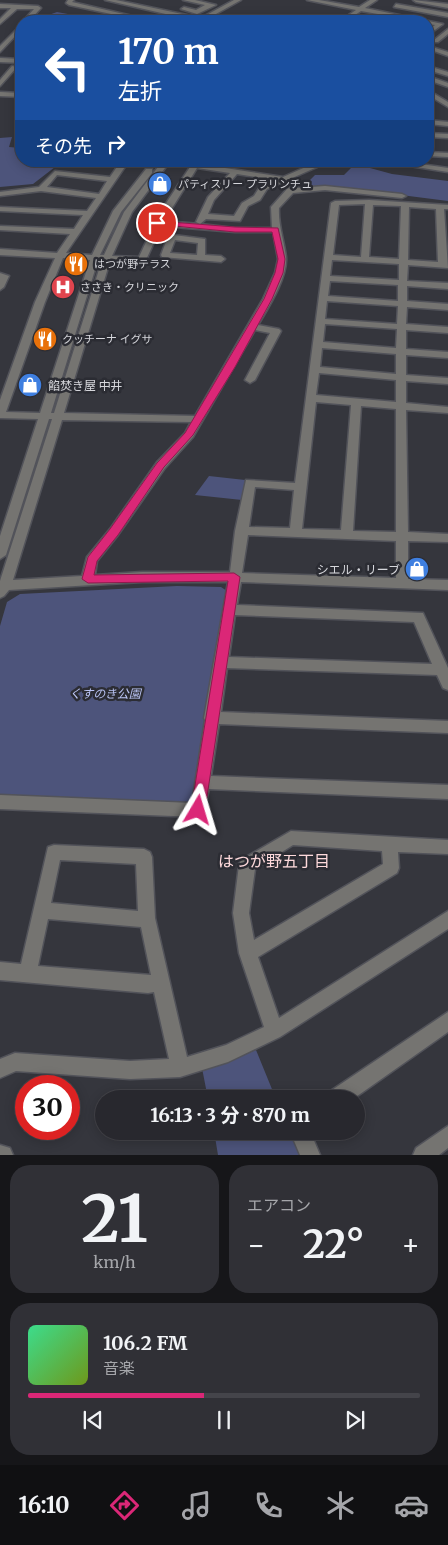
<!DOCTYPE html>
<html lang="ja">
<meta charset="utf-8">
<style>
body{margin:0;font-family:Merriweather,"Noto Sans JP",serif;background:#303036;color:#f1f3f6;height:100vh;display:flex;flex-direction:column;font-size:19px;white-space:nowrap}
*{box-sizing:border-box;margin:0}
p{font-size:16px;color:#a5a6aa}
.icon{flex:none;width:28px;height:28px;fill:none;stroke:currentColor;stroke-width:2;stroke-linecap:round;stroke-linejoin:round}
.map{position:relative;height:1155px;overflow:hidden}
.side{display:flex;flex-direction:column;gap:10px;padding:10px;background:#161619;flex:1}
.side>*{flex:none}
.hud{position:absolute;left:15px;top:15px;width:419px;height:152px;border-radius:20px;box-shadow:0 2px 12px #0003,0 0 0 1px #44444a;background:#1a4fa0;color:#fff;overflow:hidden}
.speed{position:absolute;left:15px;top:1075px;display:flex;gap:10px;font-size:25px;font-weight:700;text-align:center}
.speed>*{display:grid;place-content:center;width:65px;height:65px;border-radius:50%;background:#28282e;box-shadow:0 2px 12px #0003,0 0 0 1px #44444a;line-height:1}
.speed .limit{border:8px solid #d22;background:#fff;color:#111}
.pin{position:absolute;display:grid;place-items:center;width:42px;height:42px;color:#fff;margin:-21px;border:2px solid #fff;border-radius:50%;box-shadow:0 1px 5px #0007}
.me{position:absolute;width:55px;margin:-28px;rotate:7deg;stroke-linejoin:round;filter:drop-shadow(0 0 4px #0008)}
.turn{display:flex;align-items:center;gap:18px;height:105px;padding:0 20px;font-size:22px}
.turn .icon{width:65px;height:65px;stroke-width:2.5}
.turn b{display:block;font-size:35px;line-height:42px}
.then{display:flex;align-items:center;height:48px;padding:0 20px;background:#0003;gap:10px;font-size:19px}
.big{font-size:38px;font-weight:700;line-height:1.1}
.side .widget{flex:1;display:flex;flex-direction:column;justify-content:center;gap:8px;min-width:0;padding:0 18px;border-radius:20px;background:#303036}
.side .dial{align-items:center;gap:0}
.dial b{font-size:65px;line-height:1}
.song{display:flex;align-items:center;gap:15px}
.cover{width:60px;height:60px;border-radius:8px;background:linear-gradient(135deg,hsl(150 70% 55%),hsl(80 70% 35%))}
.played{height:5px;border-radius:2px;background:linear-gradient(90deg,#db2777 45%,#44444a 45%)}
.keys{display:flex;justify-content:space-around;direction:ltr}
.heat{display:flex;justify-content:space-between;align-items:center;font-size:28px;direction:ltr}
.side .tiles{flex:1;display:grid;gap:10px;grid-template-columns:1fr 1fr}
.widget:last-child{grid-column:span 2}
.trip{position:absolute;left:95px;top:1090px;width:270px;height:50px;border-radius:25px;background:#28282e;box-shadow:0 2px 12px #0003,0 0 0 1px #44444a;font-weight:700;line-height:50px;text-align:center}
.tab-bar{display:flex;height:80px;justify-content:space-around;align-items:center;background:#101012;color:#a5a6aa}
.tab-bar .icon{width:35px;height:35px}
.tab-bar .current{color:#db2777}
.tab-bar b{font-size:22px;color:#f1f3f6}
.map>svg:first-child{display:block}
.green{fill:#4d547b}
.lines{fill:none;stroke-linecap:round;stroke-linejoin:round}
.minor-casing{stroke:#52535a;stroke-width:3}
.minor{fill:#757471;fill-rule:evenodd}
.route{fill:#db2777;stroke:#8e194d}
.labels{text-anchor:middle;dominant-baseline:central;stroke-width:5;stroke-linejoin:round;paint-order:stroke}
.far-poi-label{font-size:11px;fill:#d6d7dc;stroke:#2b2c33;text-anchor:start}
.poi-label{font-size:12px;fill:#d6d7dc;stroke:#2b2c33;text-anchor:start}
.park-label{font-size:12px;font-style:italic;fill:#bac4f4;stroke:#2b2c33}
.near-neighbourhood-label{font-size:16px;fill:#fdd9db;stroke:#2b2c33}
</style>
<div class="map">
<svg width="448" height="1155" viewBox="0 0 448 1155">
<rect width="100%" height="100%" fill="#35363d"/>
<path class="green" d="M57 12 106 21H41L43 17Z
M12 137 9 147 21 148V161H56L55 167 33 184 0 187V138Z
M352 161H359V165L392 174 448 181V201L338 187 304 186 315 175H344L352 167Z
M209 476 245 480 242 500 195 495Z
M177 586 221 587 227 591 193 799 186 803 0 796V626L7 602 20 594Z
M256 1050 276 1099H208L202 1068 229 1061Z
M214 1131H290L299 1155H218Z"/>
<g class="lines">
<g class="minor-casing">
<path id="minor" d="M68 0H74L72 2 154 21H144L69 5 66 3Z
M105 0H116L201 18 234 0H241L207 19 211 21H196Z
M183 0H195L216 5 197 14 181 9 184 7 196 10 205 5Z
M307 0H319L359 7 370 0H377L365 8 443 24 428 35V31L435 25 428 24V21H417L361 11 346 21H340L356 10Z
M413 0 448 4V8L416 2Z
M0 4 38 6 41 8 29 21H23L34 9H17L0 24V19L11 8H0Z
M396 4 448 13V17L394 7Z
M21 25V30L0 52V46Z
M448 29V34L438 42H434V40Z
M428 42 433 43 432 47 448 52V56L428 49Z
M0 58 21 59V63L0 62Z
M12 66 17 67 0 86V80Z
M428 66 448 72V76L428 70Z
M428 76 448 83V87L428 80Z
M428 90 448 102V107L428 95Z
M0 92 21 93V97L0 96Z
M428 120 448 122V126L428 124Z
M428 133 448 134V138L428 137Z
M428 152 448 153V157L428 156Z
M121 161H129L66 253 92 255 113 211 146 169H152V173L121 212 100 255H104L124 212 161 163 159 161 193 163 194 161H202L199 164 283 177 308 166 280 161 315 163 331 161 267 189 260 200 248 206 240 221 206 219 200 224 235 228H272L271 207 287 189 295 185 298 188 325 186 402 194 406 196 402 198 325 190 293 193 279 208C278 225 284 240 286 257 288 277 268 308 258 325L279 329 281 331 255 380 250 383 245 380 270 333 255 330 193 437 165 468 118 535 97 561 95 575 142 572H230L235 531 246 480 295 483 331 203 335 201 369 200 448 205V209H444L448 268 408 265 407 281 448 283V289L407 286V301L448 304V310L407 307 406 324 448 327V333L406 330V349L448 352V358L406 355V375L448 378V384L406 381V403L448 407V413L406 410 408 532 448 534V542L408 541V579L448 580V590L241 582 237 605 423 613 448 668V690L443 688 437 675 227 668 221 712 448 721V733L219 724 211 776 448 785V799L209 789 203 815 198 817 0 809V795L192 803 205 720 204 718 228 582H142L9 590 4 596 0 598V581L52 419H49L6 555 0 559V536L38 419 0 418V400L35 302 55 258 0 255V249L57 253 70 234 0 230V226L74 229 83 215 0 211V207L87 211 96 198 41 191 0 196V192L39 187 55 171 110 177ZM168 164 190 167 153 223 154 225 139 257 112 256 132 212ZM197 168 230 173 208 197 196 222 200 224 164 221ZM237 174 274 180 261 185 254 196 242 203 234 216 208 214 214 200ZM57 175 107 181 99 194 47 187ZM365 204 361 257 333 255 339 205ZM373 205 401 206 399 259 369 257ZM409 207 436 209 438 262 408 260ZM162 226 235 232H273L278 259 275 273 263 299 195 416 64 413 110 261 145 262 156 238 167 239 161 255 162 257 221 262 225 259 221 256 205 255V239L158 233ZM175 240 198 243 197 255 170 253ZM63 258 90 260 40 413 6 412 45 302ZM98 260H102L54 413H51ZM332 260 399 264V280L330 276ZM330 281 398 285V301L328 296ZM327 301 398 306 397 324 325 319ZM325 324 397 329 396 348 323 342ZM322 348 396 354V374L320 367ZM319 373 396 380V402L316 395ZM316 402 351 405 341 530 302 529ZM361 406 396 409V532L353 531ZM62 420 191 422 185 433 157 462 110 529 87 557 82 576 13 580ZM255 487 294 490 290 528 249 527ZM248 535 396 541V578L242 573ZM235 615 414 622 432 664 229 657Z
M378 161H400L448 168V172Z
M0 273 9 276 4 287 0 290Z
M291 831 448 840V854L398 852 399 868 397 873 258 957 279 1018 448 911V929L280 1037 228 1062 180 1077 130 1079 16 1071 0 1078V1059L15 1053 130 1061 169 1059 154 992 148 993 0 980V962L21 964 48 847 54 845 144 849 150 852 152 857 155 918 187 1057 226 1045 264 1027 239 953 233 913 239 865 241 860ZM293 845 382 851 383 864 254 940 249 913 255 869ZM60 860 136 864 138 911 51 903ZM48 919 141 927 151 975 38 966Z
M448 1012V1032L353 1099H327L329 1092Z
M448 1126V1148L439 1155H413L416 1148Z
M290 1131H310L320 1155H300Z
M0 1145 10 1148 13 1155H0Z"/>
</g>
<use href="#minor" class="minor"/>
</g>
<path class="route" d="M157 221 235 227 278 228 285 259 283 273 272 299 235 367 193 435 164 467 118 535 97 561 94 575 234 573 240 577 205 810 203 814 198 816 193 814 191 810 228 581 88 583 82 579 88 557 110 529 157 463 185 433 264 299 275 273 278 259 272 232H235L154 224 153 223Z"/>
<defs>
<g id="shop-disc" transform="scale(1.25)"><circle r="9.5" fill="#3f7fe0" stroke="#2b2c33"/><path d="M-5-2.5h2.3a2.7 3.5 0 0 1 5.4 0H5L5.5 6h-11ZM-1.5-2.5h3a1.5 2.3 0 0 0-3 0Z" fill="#fff"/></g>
<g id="restaurant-disc" transform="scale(1.25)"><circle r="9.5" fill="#e8710a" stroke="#2b2c33"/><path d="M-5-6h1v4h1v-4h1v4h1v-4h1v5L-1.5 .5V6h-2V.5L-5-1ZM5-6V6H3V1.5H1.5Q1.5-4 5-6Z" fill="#fff"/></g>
<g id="hospital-disc" transform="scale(1.25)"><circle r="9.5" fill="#e0444e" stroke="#2b2c33"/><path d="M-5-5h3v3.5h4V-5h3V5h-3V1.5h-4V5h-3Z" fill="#fff"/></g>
</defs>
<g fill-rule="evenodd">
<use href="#shop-disc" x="160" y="184"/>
<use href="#restaurant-disc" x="76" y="264"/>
<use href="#hospital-disc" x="63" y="287"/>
<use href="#restaurant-disc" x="45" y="339"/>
<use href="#shop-disc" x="30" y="385"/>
<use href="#shop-disc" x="417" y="569"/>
</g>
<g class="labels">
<g class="far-poi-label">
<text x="178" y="184">パティスリー プラリンチュ</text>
<text x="94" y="264">はつが野テラス</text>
<text x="80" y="287">ささき・クリニック</text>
<text x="62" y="339">クッチーナ イグサ</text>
</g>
<g class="poi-label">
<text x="48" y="385">餡焚き屋 中井</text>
<text x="400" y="569" text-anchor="end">シエル・リーブ</text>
</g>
<g class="park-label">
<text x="105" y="693">くすのき公園</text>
</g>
<g class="near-neighbourhood-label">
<text x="274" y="861">はつが野五丁目</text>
</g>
</g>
</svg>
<div class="speed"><div class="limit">30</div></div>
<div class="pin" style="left:157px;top:223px;background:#d93025"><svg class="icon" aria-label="arrive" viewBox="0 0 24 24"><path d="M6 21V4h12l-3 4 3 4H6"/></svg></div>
<svg class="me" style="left:198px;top:810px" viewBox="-20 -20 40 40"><path d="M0-17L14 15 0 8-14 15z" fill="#db2777" stroke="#fff" stroke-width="4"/></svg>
<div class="trip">16:13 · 3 分 · 870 m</div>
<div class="hud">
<div class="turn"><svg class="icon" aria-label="left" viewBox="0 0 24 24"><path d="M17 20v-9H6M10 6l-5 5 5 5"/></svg><div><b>170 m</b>左折</div></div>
<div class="then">その先<svg class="icon" aria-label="right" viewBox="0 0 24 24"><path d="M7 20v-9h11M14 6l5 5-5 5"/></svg></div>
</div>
</div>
<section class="side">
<div class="tiles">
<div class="widget dial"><b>21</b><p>km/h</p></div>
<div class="widget"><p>エアコン</p>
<div class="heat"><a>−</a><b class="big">22°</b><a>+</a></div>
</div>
<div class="widget">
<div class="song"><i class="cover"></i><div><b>106.2 FM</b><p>音楽</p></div></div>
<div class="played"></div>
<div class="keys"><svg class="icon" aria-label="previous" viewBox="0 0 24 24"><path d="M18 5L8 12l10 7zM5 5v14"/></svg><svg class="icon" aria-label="pause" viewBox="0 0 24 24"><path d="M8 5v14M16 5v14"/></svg><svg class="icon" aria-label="next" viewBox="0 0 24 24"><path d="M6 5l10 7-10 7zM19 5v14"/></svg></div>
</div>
</div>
</section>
<nav class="tab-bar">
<b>16:10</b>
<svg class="icon current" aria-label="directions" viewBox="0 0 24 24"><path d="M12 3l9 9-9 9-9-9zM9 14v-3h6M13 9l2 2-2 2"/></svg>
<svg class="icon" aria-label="music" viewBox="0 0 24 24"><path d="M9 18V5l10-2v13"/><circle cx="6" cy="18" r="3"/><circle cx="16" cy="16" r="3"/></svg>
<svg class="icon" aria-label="phone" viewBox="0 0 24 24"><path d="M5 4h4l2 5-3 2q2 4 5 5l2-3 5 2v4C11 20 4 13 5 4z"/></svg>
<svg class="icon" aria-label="climate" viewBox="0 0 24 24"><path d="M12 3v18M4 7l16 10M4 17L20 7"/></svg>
<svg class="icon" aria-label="car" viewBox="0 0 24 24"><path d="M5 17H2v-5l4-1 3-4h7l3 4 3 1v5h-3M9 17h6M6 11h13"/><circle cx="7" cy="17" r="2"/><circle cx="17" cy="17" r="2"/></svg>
</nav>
